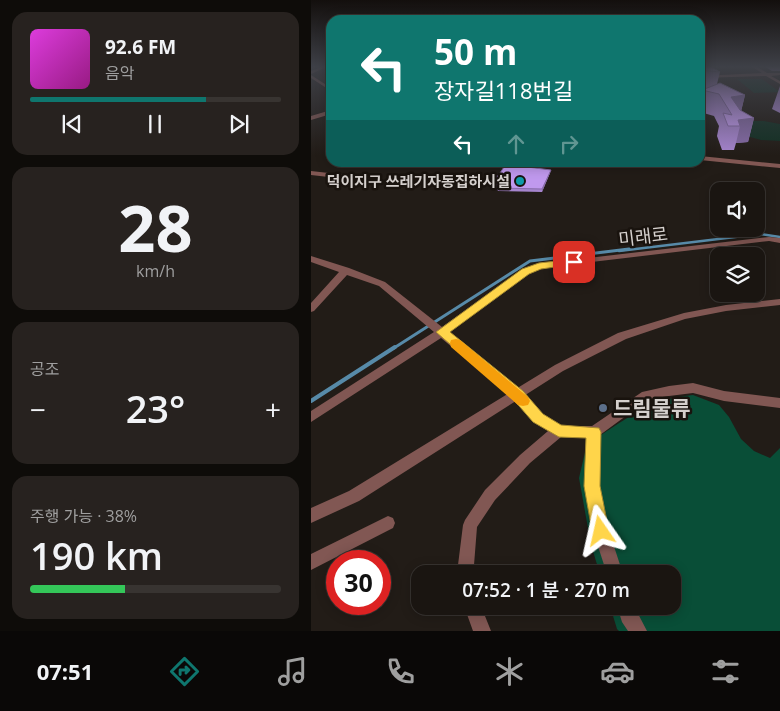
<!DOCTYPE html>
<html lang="ko">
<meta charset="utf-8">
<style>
body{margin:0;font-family:"Open Sans","Noto Sans KR",sans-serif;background:#27221f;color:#f1f3f6;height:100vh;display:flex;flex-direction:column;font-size:19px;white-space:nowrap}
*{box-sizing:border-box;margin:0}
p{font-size:16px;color:#9f9f9f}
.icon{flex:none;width:28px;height:28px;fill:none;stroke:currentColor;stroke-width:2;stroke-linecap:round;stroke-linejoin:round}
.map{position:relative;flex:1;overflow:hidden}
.drawer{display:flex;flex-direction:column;gap:12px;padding:12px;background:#0e0c09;width:311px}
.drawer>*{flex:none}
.guide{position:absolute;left:15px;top:15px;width:379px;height:152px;border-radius:15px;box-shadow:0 2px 12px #0003,0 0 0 1px #383431;background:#0f766e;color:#fff;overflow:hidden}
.controls{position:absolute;left:399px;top:182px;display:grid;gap:10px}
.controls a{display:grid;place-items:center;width:55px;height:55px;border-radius:10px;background:#1a1511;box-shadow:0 2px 12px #0003,0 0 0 1px #383431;font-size:25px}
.speed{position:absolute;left:15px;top:550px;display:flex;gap:10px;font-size:25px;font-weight:700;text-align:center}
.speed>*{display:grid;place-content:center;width:65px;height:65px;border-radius:50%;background:#1a1511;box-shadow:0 2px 12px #0003,0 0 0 1px #383431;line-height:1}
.speed .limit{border:8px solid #d22;background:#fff;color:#111}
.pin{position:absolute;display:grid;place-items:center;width:42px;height:42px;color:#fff;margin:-21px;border-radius:10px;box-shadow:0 2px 8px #0006}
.me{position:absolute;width:55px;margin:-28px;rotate:349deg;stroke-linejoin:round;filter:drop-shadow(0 0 4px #0008)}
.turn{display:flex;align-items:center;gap:18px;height:105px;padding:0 25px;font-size:22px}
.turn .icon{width:65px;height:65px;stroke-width:2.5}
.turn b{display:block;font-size:35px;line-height:42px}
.lanes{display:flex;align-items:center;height:48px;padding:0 25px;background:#0003;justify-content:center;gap:25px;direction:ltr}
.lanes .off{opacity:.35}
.big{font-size:38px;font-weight:600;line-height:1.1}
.drawer .widget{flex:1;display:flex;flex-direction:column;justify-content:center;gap:8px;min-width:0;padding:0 18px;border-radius:15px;background:#27221f}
.drawer .dial{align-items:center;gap:0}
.dial b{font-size:65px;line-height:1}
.song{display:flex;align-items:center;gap:15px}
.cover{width:60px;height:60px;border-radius:8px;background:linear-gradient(135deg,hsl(300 70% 55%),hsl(310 70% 35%))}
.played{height:5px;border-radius:2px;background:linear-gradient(90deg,#0f766e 70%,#383431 70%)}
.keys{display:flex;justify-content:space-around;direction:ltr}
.heat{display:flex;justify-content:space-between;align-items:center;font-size:28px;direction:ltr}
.charge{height:8px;border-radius:4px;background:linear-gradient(90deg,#34c759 38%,#383431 0)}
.trip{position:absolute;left:100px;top:565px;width:270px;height:50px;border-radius:15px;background:#1a1511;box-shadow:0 2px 12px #0003,0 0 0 1px #383431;font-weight:600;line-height:50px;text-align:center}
.dock{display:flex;height:80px;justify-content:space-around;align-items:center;background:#0a0807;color:#9f9f9f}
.dock .icon{width:35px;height:35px}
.dock .current{color:#0f766e}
.dock b{font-size:22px;color:#f1f3f6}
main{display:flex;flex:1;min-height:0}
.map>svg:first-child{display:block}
.green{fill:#122f23}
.forest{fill:#094e37}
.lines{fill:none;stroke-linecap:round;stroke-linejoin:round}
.stream-far2{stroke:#578aa8;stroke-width:2.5}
.stream-far1{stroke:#578aa8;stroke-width:3}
.stream{stroke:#578aa8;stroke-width:4}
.minor{fill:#815753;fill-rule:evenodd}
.tertiary{fill:#815753;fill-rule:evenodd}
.wall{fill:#a584cd}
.shaded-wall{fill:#866ba7}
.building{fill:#c099ee;stroke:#866ba7}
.route{fill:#ffd54a;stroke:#a68a30}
.slow{fill:#f59e0b}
.culture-dot{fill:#0f9aa8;stroke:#19130e;stroke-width:2}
.service-dot{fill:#5c6f8a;stroke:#19130e;stroke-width:2}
.labels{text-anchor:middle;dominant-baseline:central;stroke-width:5;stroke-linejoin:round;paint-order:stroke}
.far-poi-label{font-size:15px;font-weight:bold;fill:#d5d0cd;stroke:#19130e;text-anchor:end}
.street-label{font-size:18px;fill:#d5d0cd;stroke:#19130e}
.near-poi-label{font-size:21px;font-weight:bold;fill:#d5d0cd;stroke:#19130e;text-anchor:start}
</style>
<main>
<section class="drawer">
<div class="widget">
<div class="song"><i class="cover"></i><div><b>92.6 FM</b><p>음악</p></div></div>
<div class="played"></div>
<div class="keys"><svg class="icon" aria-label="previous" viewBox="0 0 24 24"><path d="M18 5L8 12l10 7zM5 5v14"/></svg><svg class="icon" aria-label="pause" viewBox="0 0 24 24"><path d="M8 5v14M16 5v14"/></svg><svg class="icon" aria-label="next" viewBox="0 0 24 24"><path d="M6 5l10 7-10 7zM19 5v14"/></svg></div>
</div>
<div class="widget dial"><b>28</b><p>km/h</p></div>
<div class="widget"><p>공조</p>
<div class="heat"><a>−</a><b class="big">23°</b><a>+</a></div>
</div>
<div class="widget"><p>주행 가능 · 38%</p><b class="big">190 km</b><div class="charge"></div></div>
</section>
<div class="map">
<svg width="469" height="631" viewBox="0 0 469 631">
<rect width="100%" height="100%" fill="#221c17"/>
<path class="green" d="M426 79H451L469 92 443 93Z
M437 121H453L469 124V141L450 140 432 135Z"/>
<path class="forest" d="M382 395 408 405 418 417 430 439 443 451 459 458 469 448V631H308L306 629 299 606H361V574H289L280 545 268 478 276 444C313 421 337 399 382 395Z"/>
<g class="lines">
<path class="stream-far2" d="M308 251 449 234 469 237"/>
<path class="stream-far1" d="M83 348 219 261 318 249"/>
<path class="stream" d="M0 401 84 347"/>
<path class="minor" d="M10 67 13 68 0 74V71Z
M0 75 20 88V91L0 78Z
M20 110V114L0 120V116Z
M0 171 62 178 65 180 62 182 0 175Z
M458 237 469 238V243L458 241 230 268 217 274 137 333 211 392 231 414 249 426H281L331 392 358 386 382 383 413 391 469 398V408L413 401 382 393 358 396 338 399 289 435 288 486 298 531 312 574H296L282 531 274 486 276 437H250L219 463 184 500 166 527 163 565 165 574H149L147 565 152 525 154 520 174 490 209 455 237 431 223 422 203 398 130 338 0 422V411L123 332 68 286 36 275 3 311 0 312V303L28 272 0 262V256L38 268 74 282 131 327 211 270 225 264Z
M77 516 82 518 84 523 82 528 0 570V554Z
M153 606H170L180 631H162Z
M306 606H323L336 631H317L311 622Z"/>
<path class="tertiary" d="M440 66H445L456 73H469V75L460 76 469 81V84L455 76 389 78V76L451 73Z
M389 156 469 164V168L389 160Z
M469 299V305L415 311 374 319 315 339 252 371 48 501 0 523V508L38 491 244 365 307 333 373 313 415 305Z"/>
</g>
<path class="wall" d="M389 66 409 72 406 84 434 95 430 111 443 118 437 142 425 143 423 150H411L406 136 408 126 403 116 389 112V101L391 91 389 90Z
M453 66H469V71H461Z
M469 86V113L461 109Z
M239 173 231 192 187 191 182 179 181 176Z"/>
<path class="shaded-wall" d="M434 95 429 116 421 115 420 97Z
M443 118 437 142 425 143 429 126 427 120Z
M240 170 239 173 231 192V189Z"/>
<path class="building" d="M389 66H399L409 72 389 70Z
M409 83 434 95 420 97 429 110 443 118 427 120 429 126H417L412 113 421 115 408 94 391 90Z
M200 165 240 170 231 189 186 188 181 176H187L193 167Z"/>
<linearGradient id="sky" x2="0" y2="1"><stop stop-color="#130f0d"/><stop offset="0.43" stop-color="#3e4047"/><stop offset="1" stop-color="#3e4047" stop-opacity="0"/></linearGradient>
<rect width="469" height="155" fill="url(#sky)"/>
<path class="route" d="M263 259 268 262 266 264 230 269 218 274 139 332 212 391 232 414 250 425 288 428 290 432 289 486 298 531 296 537 290 540 284 537 281 531 273 486 275 438 248 437 222 422 202 399 125 332 211 269 228 263Z"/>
<path class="slow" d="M145 339 149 340 217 397 219 401 217 405 212 406 207 405 140 347 139 343 140 340Z"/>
<circle class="culture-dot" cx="209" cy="181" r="5"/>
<circle class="service-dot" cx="292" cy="408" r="5"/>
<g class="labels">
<g class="far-poi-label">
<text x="199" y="181">덕이지구 쓰레기자동집하시설</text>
</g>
<g class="street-label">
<text transform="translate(332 236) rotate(-7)">미래로</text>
</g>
<g class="near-poi-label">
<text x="302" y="408">드림물류</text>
</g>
</g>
</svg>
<div class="controls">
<a><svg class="icon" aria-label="sound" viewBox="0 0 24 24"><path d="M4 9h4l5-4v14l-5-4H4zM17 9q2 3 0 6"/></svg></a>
<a><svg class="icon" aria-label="layers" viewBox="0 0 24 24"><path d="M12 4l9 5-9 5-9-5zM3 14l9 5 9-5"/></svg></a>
</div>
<div class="speed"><div class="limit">30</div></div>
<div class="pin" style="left:263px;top:262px;background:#d93025"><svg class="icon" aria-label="arrive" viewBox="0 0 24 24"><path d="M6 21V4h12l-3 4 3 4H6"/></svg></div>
<svg class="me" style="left:290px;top:531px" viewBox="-20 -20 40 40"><path d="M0-17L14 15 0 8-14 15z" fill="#ffd54a" stroke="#fff" stroke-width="4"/></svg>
<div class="trip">07:52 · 1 분 · 270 m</div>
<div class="guide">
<div class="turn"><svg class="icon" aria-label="left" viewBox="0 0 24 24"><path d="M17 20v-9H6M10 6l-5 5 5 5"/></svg><div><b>50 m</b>장자길118번길</div></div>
<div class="lanes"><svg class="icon" aria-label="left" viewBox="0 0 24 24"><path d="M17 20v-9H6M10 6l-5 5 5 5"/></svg><svg class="icon off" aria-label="ahead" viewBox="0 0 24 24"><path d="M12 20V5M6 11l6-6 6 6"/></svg><svg class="icon off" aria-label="right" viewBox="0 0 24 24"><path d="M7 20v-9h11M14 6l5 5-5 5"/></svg></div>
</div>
</div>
</main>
<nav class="dock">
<b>07:51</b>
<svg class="icon current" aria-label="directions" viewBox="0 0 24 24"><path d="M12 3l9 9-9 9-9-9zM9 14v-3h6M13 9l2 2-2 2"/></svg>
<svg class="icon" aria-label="music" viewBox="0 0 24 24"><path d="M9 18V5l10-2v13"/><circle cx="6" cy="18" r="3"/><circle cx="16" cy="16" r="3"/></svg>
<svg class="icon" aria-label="phone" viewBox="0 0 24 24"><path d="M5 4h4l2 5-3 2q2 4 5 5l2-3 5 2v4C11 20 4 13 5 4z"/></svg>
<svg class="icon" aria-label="climate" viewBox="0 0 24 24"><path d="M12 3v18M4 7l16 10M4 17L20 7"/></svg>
<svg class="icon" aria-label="car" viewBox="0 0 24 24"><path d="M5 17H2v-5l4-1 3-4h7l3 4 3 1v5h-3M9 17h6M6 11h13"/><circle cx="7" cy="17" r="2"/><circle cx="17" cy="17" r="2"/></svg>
<svg class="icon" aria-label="filters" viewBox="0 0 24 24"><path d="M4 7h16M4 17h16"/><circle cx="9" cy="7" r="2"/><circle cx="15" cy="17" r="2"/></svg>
</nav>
